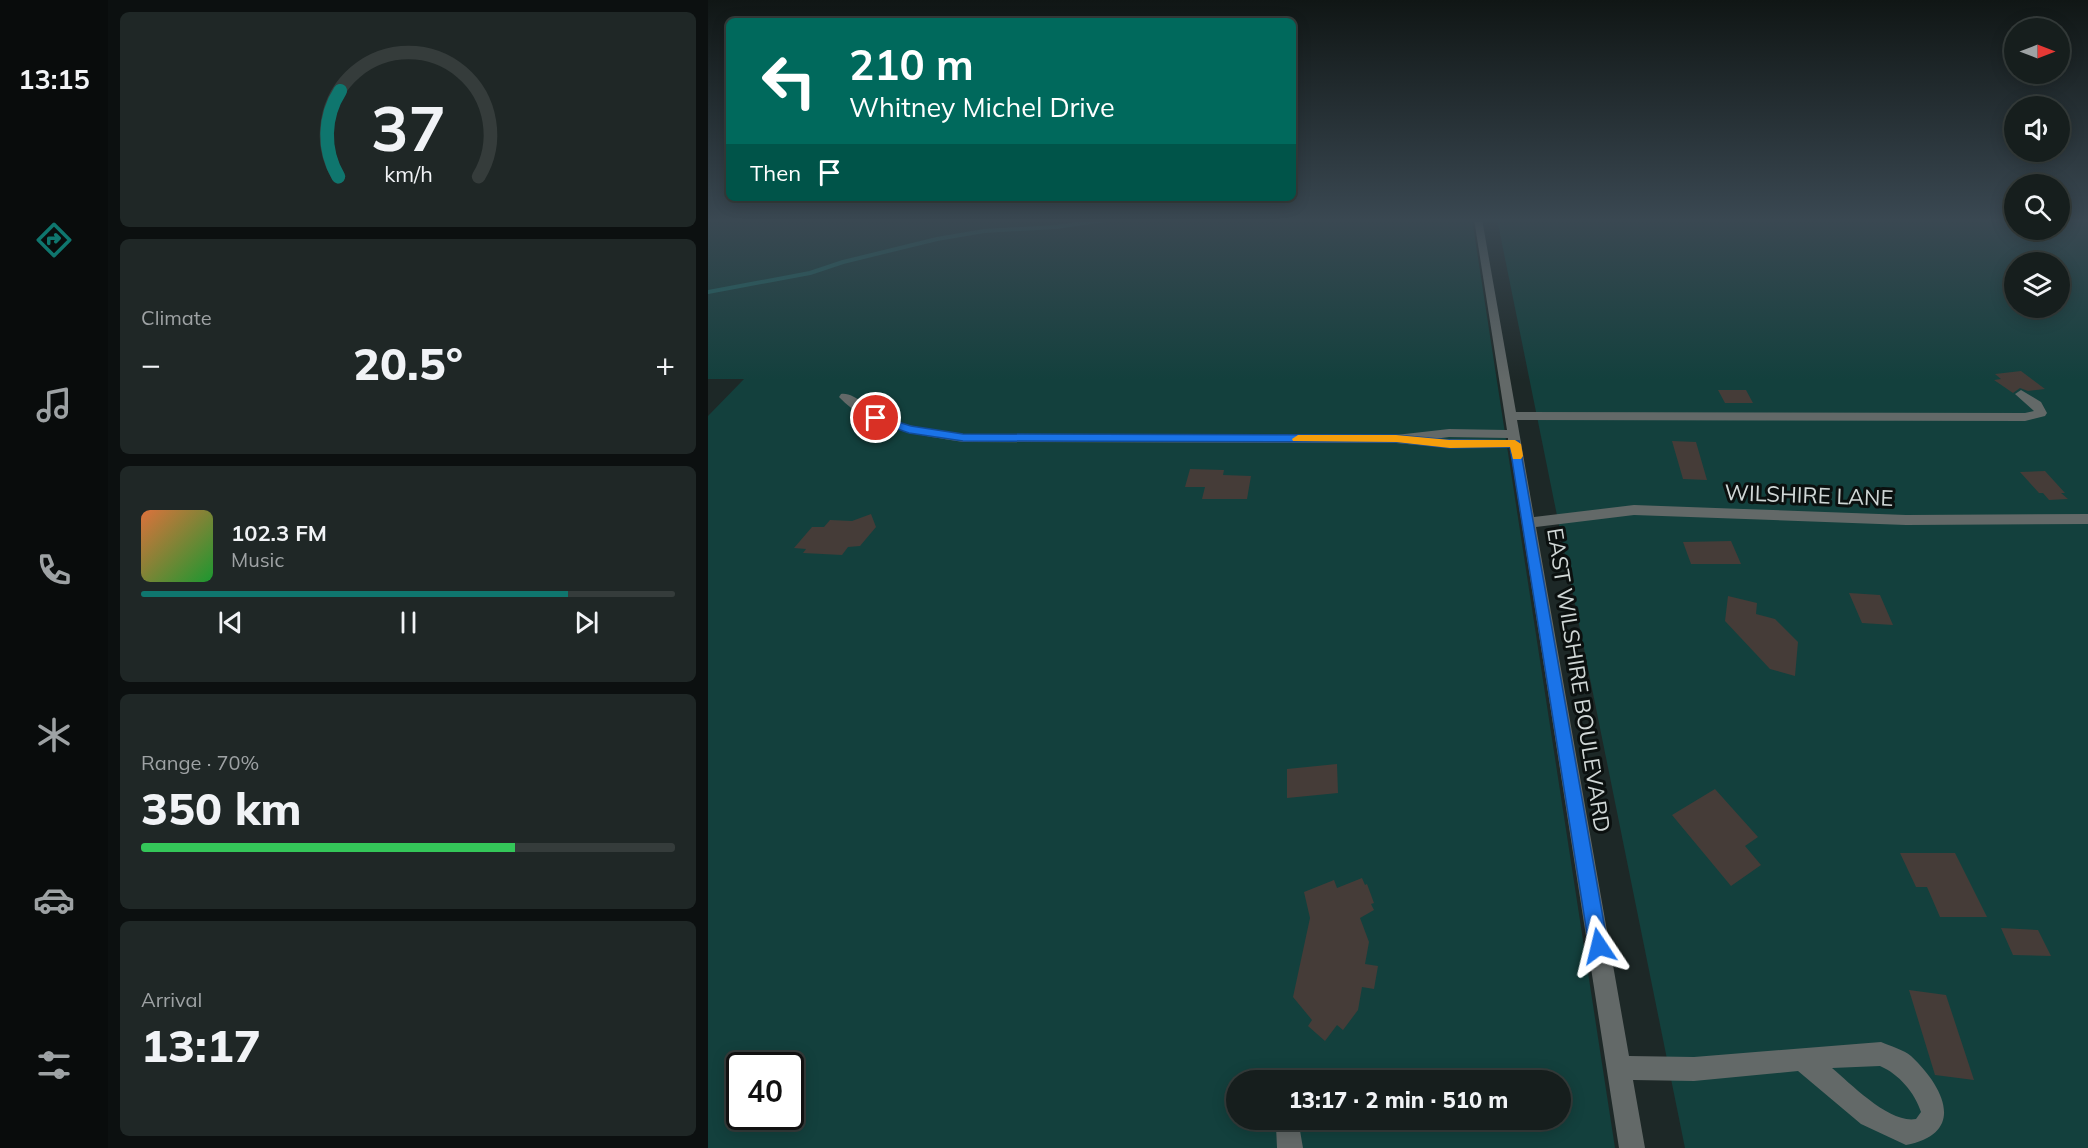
<!DOCTYPE html>
<meta charset="utf-8">
<style>
body{margin:0;font-family:Mulish,sans-serif;background:#1f2726;color:#f1f3f6;height:100vh;display:flex;flex-direction:column;font-size:22px;white-space:nowrap}
*{box-sizing:border-box;margin:0}
p{font-size:20px;color:#9ea2a4}
.icon{flex:none;width:33px;height:33px;fill:none;stroke:currentColor;stroke-width:2;stroke-linecap:round;stroke-linejoin:round}
.map{position:relative;flex:1;overflow:hidden}
.details{display:flex;flex-direction:column;gap:12px;padding:12px;background:#0c1010;width:600px}
.details>*{flex:none}
.banner{position:absolute;left:18px;top:18px;width:570px;height:183px;border-radius:9px;box-shadow:0 3px 15px #0003,0 0 0 2px #353c3b;background:#00695c;color:#fff;overflow:hidden}
.needle{width:39px;rotate:90deg}
.controls{position:absolute;left:1296px;top:18px;display:grid;gap:12px}
.controls a{display:grid;place-items:center;width:66px;height:66px;border-radius:50%;background:#161e1d;box-shadow:0 3px 15px #0003,0 0 0 2px #353c3b;font-size:30px}
.speed{position:absolute;left:18px;top:1052px;display:flex;gap:12px;font-size:30px;font-weight:700;text-align:center}
.speed>*{display:grid;place-content:center;width:78px;height:78px;border-radius:50%;background:#161e1d;box-shadow:0 3px 15px #0003,0 0 0 2px #353c3b;line-height:1}
.speed .limit{border:3px solid #111;border-radius:9px;background:#fff;color:#111}
.pin{position:absolute;display:grid;place-items:center;width:51px;height:51px;color:#fff;margin:-26px;border:3px solid #fff;border-radius:50%;box-shadow:0 2px 6px #0007}
.me{position:absolute;width:66px;margin:-33px;rotate:350deg;stroke-linejoin:round;filter:drop-shadow(0 0 4px #0008)}
.turn{display:flex;align-items:center;gap:21px;height:126px;padding:0 24px;font-size:27px}
.turn .icon{width:78px;height:78px;stroke-width:2.5}
.turn b{display:block;font-size:42px;line-height:51px}
.then{display:flex;align-items:center;height:57px;padding:0 24px;background:#0003;gap:12px;font-size:22px}
.big{font-size:45px;font-weight:800;line-height:1.1}
.details .widget{flex:1;display:flex;flex-direction:column;justify-content:center;gap:9px;min-width:0;padding:0 21px;border-radius:9px;background:#1f2726}
.details .dial{align-items:center;gap:0}
.dial svg{height:156px;overflow:visible;fill:none;stroke:#353c3b;stroke-width:7;stroke-linecap:round;text-anchor:middle}
.dial text{fill:#f1f3f6;stroke:none}
.song{display:flex;align-items:center;gap:18px}
.cover{width:72px;height:72px;border-radius:9px;background:linear-gradient(135deg,hsl(20 70% 55%),hsl(130 70% 35%))}
.played{height:6px;border-radius:3px;background:linear-gradient(90deg,#0f766e 80%,#353c3b 80%)}
.keys{display:flex;justify-content:space-around;direction:ltr}
.heat{display:flex;justify-content:space-between;align-items:center;font-size:33px;direction:ltr}
.charge{height:9px;border-radius:4px;background:linear-gradient(90deg,#34c759 70%,#353c3b 0)}
.trip{position:absolute;left:518px;top:1070px;width:345px;height:60px;border-radius:30px;background:#161e1d;box-shadow:0 3px 15px #0003,0 0 0 2px #353c3b;font-weight:800;line-height:60px;text-align:center}
main{display:flex;flex:1;min-height:0}
.tab-bar{display:flex;flex-direction:column;width:108px;justify-content:space-around;align-items:center;background:#090c0c;color:#9ea2a4}
.tab-bar .icon{width:42px;height:42px}
.tab-bar .selected{color:#0f766e}
.tab-bar b{font-size:27px;color:#f1f3f6}
.map>svg:first-child{display:block}
.green{fill:#13403d;fill-rule:evenodd}
.lines{fill:none;stroke-linecap:round;stroke-linejoin:round}
.stream{stroke:#1b6a66;stroke-width:4}
.building{fill:#453c38}
.minor{fill:#636968;fill-rule:evenodd}
.route{fill:#1a73e8;stroke:#114b97;stroke-width:1.5}
.slow{fill:#f59e0b}
.labels{text-anchor:middle;dominant-baseline:central;stroke-width:6;stroke-linejoin:round;paint-order:stroke}
.street-label{font-size:22px;fill:#d0d7d6;stroke:#0b100f}
</style>
<main>
<nav class="tab-bar">
<b>13:15</b>
<svg class="icon selected" aria-label="directions" viewBox="0 0 24 24"><path d="M12 3l9 9-9 9-9-9zM9 14v-3h6M13 9l2 2-2 2"/></svg>
<svg class="icon" aria-label="music" viewBox="0 0 24 24"><path d="M9 18V5l10-2v13"/><circle cx="6" cy="18" r="3"/><circle cx="16" cy="16" r="3"/></svg>
<svg class="icon" aria-label="phone" viewBox="0 0 24 24"><path d="M5 4h4l2 5-3 2q2 4 5 5l2-3 5 2v4C11 20 4 13 5 4z"/></svg>
<svg class="icon" aria-label="climate" viewBox="0 0 24 24"><path d="M12 3v18M4 7l16 10M4 17L20 7"/></svg>
<svg class="icon" aria-label="car" viewBox="0 0 24 24"><path d="M5 17H2v-5l4-1 3-4h7l3 4 3 1v5h-3M9 17h6M6 11h13"/><circle cx="7" cy="17" r="2"/><circle cx="17" cy="17" r="2"/></svg>
<svg class="icon" aria-label="filters" viewBox="0 0 24 24"><path d="M4 7h16M4 17h16"/><circle cx="9" cy="7" r="2"/><circle cx="15" cy="17" r="2"/></svg>
</nav>
<section class="details">
<div class="widget dial"><svg viewBox="0 0 100 80">
<path d="M14 69A42 42 0 1 1 86 69"/>
<path d="M14 69A42 42 0 0 1 15 25" stroke="#0f766e"/>
<text x="50" y="56" font-size="32" font-weight="700">37</text>
<text x="50" y="72" font-size="11">km/h</text>
</svg></div>
<div class="widget"><p>Climate</p>
<div class="heat"><a>−</a><b class="big">20.5°</b><a>+</a></div>
</div>
<div class="widget">
<div class="song"><i class="cover"></i><div><b>102.3 FM</b><p>Music</p></div></div>
<div class="played"></div>
<div class="keys"><svg class="icon" aria-label="previous" viewBox="0 0 24 24"><path d="M18 5L8 12l10 7zM5 5v14"/></svg><svg class="icon" aria-label="pause" viewBox="0 0 24 24"><path d="M8 5v14M16 5v14"/></svg><svg class="icon" aria-label="next" viewBox="0 0 24 24"><path d="M6 5l10 7-10 7zM19 5v14"/></svg></div>
</div>
<div class="widget"><p>Range · 70%</p><b class="big">350 km</b><div class="charge"></div></div>
<div class="widget"><p>Arrival</p><b class="big">13:17</b></div>
</section>
<div class="map">
<svg width="1380" height="1148" viewBox="0 0 1380 1148">
<rect width="100%" height="100%" fill="#1d2827"/>
<path class="green" d="M0 219H764L907 1148H0V416L36 379H0ZM32 1065H82V1116H32ZM528 1080H852V1119H528Z
M789 219H1306V230H1352V219H1380V1148H977ZM1306 262H1352V308H1306Z"/>
<g class="lines">
<path class="stream" d="M0 292 102 273 135 262 229 239 276 231 348 227 404 219"/>
</g>
<path class="building" d="M1313 371 1337 389 1320 391 1312 388 1305 393 1286 380 1293 379 1287 374Z
M1010 390H1038L1045 403H1017Z
M964 441 988 442 999 480 975 479Z
M482 469 516 470 515 475 543 476 539 499H494L497 487H477Z
M1337 471 1357 493H1353L1360 499 1341 500 1335 493H1331L1312 472Z
M163 514 168 527 152 546 140 547 134 555 95 553 98 549 86 548 104 527H116L122 520 144 521Z
M1023 541 1033 564H983L975 542Z
M1141 593 1172 595 1185 625 1154 623Z
M1020 596 1049 603 1048 614 1067 619 1090 642 1087 676 1062 669 1017 621Z
M629 764 630 793 579 798V769Z
M1007 789 1050 837 1037 846 1053 865 1023 886 964 815Z
M1192 853H1247L1279 917H1232L1219 887H1208Z
M654 878 657 885 659 884 666 903 663 904 666 910 652 918 661 942 657 964 670 966 666 989 654 987 650 1010 635 1030 629 1025 617 1041 600 1026 604 1020 585 997 602 918 596 892 626 880 629 888Z
M1293 928 1330 930 1343 956 1305 955Z
M1201 990 1238 995 1266 1080 1227 1075Z"/>
<g class="lines">
<path class="minor" d="M766 219H774L808 412 1317 413 1326 411 1307 394 1313 390 1333 402 1339 413 1337 416 1317 421 809 420 826 517 926 505 1198 515 1380 514V524L1198 525 926 515 828 527 921 1056 986 1057 1173 1042C1182 1046 1196 1050 1203 1056 1236 1087 1259 1133 1198 1145L1153 1124 1090 1071 986 1081 925 1080 937 1148H911L802 448H743L688 443 255 442C213 435 161 430 131 397L133 394C147 392 161 410 173 416 198 427 228 430 255 434L688 435 741 429 799 430ZM741 437 800 438V440L726 439ZM1172 1066C1191 1074 1207 1093 1213 1112L1208 1119C1182 1124 1143 1084 1124 1068Z
M570 1119H590L595 1148H569L568 1126Z"/>
</g>
<linearGradient id="sky" x2="0" y2="1"><stop stop-color="#101615"/><stop offset="0.58" stop-color="#3a4852"/><stop offset="1" stop-color="#3a4852" stop-opacity="0"/></linearGradient>
<rect width="1380" height="380" fill="url(#sky)"/>
<path class="route" d="M168 415 203 426 255 434 688 435 742 440 811 441 900 946 898 953 891 956 884 953 881 946 802 447 742 448 688 442 255 441 201 433 164 420V416Z"/>
<path class="slow" d="M590 435H688L742 440H807L813 444 815 456 813 459H805L802 447 742 448 688 442 585 441 584 439Z"/>
<g class="labels">
<g class="street-label">
<text transform="translate(1101 495) rotate(2)">WILSHIRE LANE</text>
<text transform="translate(871 680) rotate(81)">EAST WILSHIRE BOULEVARD</text>
</g>
</g>
</svg>
<div class="controls">
<a><svg class="needle" viewBox="-14 -14 28 28"><path d="M0-13l5 13h-10z" fill="#e53935"/><path d="M0 13l5-13h-10z" fill="#9ea2a4"/></svg></a>
<a><svg class="icon" aria-label="sound" viewBox="0 0 24 24"><path d="M4 9h4l5-4v14l-5-4H4zM17 9q2 3 0 6"/></svg></a>
<a><svg class="icon" aria-label="search" viewBox="0 0 24 24"><circle cx="10" cy="10" r="6"/><path d="M15 15l6 6"/></svg></a>
<a><svg class="icon" aria-label="layers" viewBox="0 0 24 24"><path d="M12 4l9 5-9 5-9-5zM3 14l9 5 9-5"/></svg></a>
</div>
<div class="speed"><div class="limit">40</div></div>
<div class="pin" style="left:168px;top:418px;background:#d93025"><svg class="icon" aria-label="arrive" viewBox="0 0 24 24"><path d="M6 21V4h12l-3 4 3 4H6"/></svg></div>
<svg class="me" style="left:891px;top:946px" viewBox="-20 -20 40 40"><path d="M0-17L14 15 0 8-14 15z" fill="#1a73e8" stroke="#fff" stroke-width="4"/></svg>
<div class="trip">13:17 · 2 min · 510 m</div>
<div class="banner">
<div class="turn"><svg class="icon" aria-label="left" viewBox="0 0 24 24"><path d="M17 20v-9H6M10 6l-5 5 5 5"/></svg><div><b>210 m</b>Whitney Michel Drive</div></div>
<div class="then">Then<svg class="icon" aria-label="arrive" viewBox="0 0 24 24"><path d="M6 21V4h12l-3 4 3 4H6"/></svg></div>
</div>
</div>
</main>
